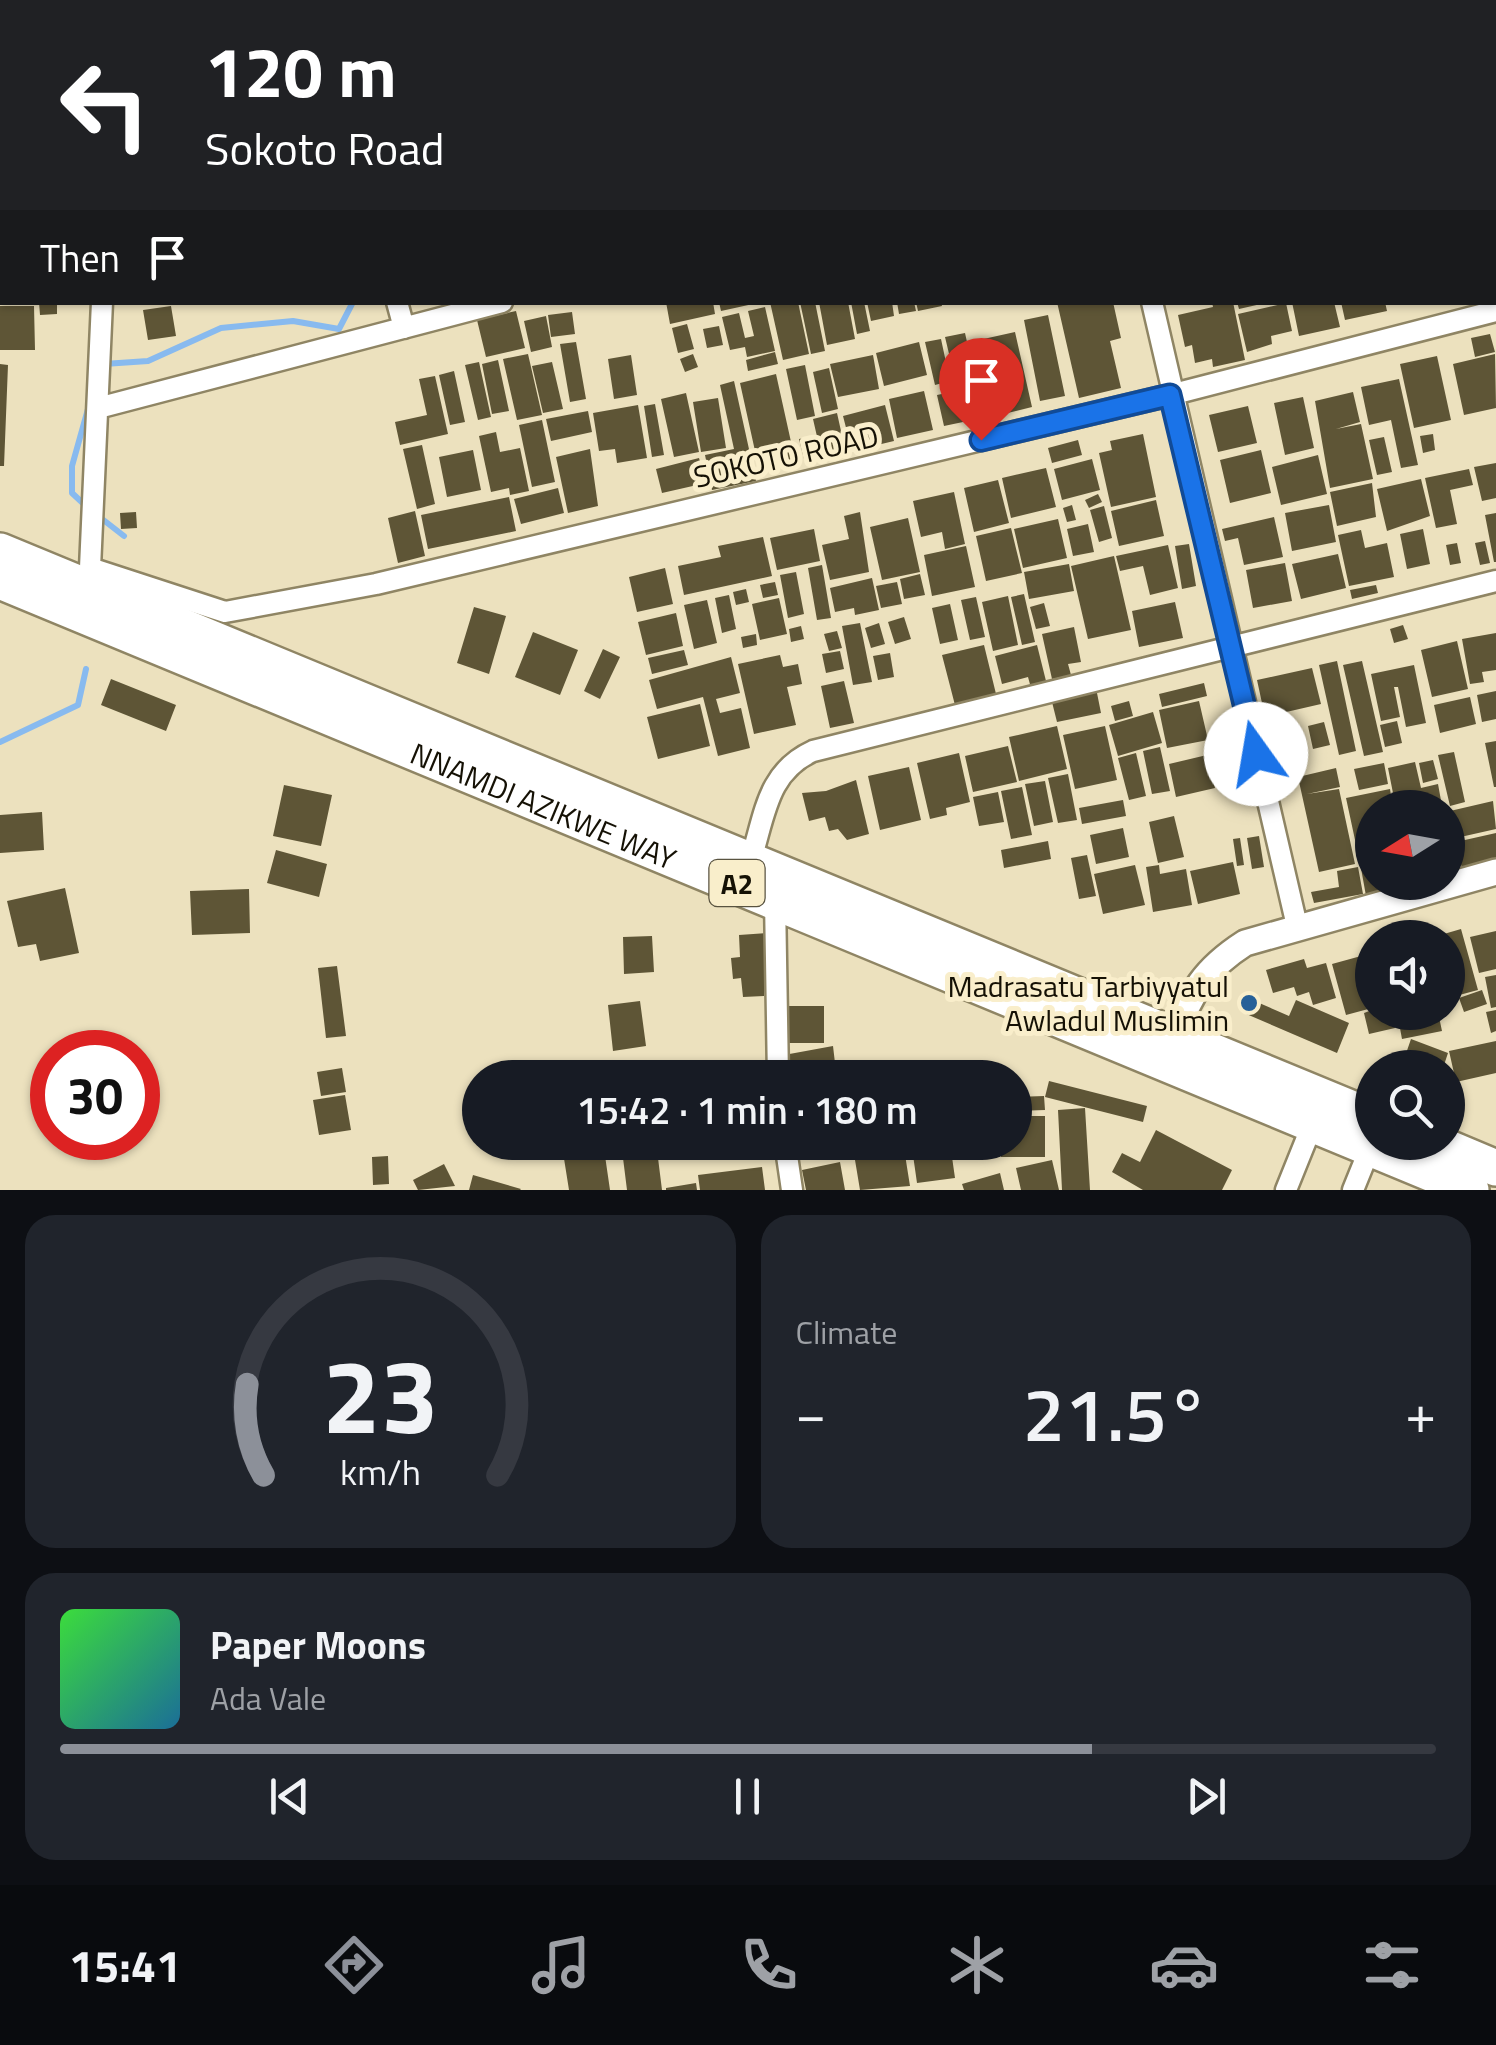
<!DOCTYPE html>
<meta charset="utf-8">
<style>
body{margin:0;font-family:"Titillium Web",sans-serif;background:#20242c;color:#f1f3f6;height:100vh;display:flex;flex-direction:column;font-size:38px;white-space:nowrap}
*{box-sizing:border-box;margin:0}
p{font-size:32px;color:#9ea1a6}
.icon{flex:none;width:55px;height:55px;fill:none;stroke:currentColor;stroke-width:2;stroke-linecap:round;stroke-linejoin:round}
.map{position:relative;height:1190px;overflow:hidden}
.drawer{display:flex;flex-direction:column;gap:25px;padding:25px;background:#0d0f14;flex:1}
.drawer>*{flex:none}
.top-card{position:absolute;left:0px;top:0px;width:1498px;height:305px;box-shadow:0 2px 8px #0004;background:#202124;color:#fff;overflow:hidden}
.needle{width:65px;rotate:259deg}
.fabs{position:absolute;left:1355px;top:790px;display:grid;gap:20px}
.fabs a{display:grid;place-items:center;width:110px;height:110px;border-radius:50%;background:#171b24;box-shadow:0 2px 8px #0004;font-size:50px}
.speed{position:absolute;left:30px;top:1030px;display:flex;gap:20px;font-size:50px;font-weight:700;text-align:center}
.speed>*{display:grid;place-content:center;width:130px;height:130px;border-radius:50%;background:#171b24;box-shadow:0 2px 8px #0004;line-height:1}
.speed .limit{border:15px solid #d22;background:#fff;color:#111}
.pin{position:absolute;display:grid;place-items:center;width:85px;height:85px;color:#fff;margin:-102px -42px;border-radius:50% 50% 50% 0;rotate:-45deg;box-shadow:0 0 10px #0007}
.pin .icon{rotate:45deg}
.me{position:absolute;width:110px;margin:-55px;rotate:347deg;stroke-linejoin:round;filter:drop-shadow(0 0 8px #0008)}
.turn{display:flex;align-items:center;gap:35px;height:210px;padding:0 40px;font-size:45px}
.turn .icon{width:130px;height:130px;stroke-width:2.5}
.turn b{display:block;font-size:70px;line-height:85px}
.then{display:flex;align-items:center;height:95px;padding:0 40px;background:#0003;gap:20px;font-size:38px}
.big{font-size:75px;font-weight:600;line-height:1.1}
.drawer .card{flex:1;display:flex;flex-direction:column;justify-content:center;gap:15px;min-width:0;padding:0 35px;border-radius:30px;background:#20242c}
.drawer .dial{align-items:center;gap:0}
.dial svg{height:260px;overflow:visible;fill:none;stroke:#363941;stroke-width:7;stroke-linecap:round;text-anchor:middle}
.dial text{fill:#f1f3f6;stroke:none}
.song{display:flex;align-items:center;gap:30px}
.cover{width:120px;height:120px;border-radius:15px;background:linear-gradient(135deg,hsl(120 70% 55%),hsl(200 70% 35%))}
.played{height:10px;border-radius:5px;background:linear-gradient(90deg,#8c9099 75%,#363941 75%)}
.keys{display:flex;justify-content:space-around;direction:ltr}
.heat{display:flex;justify-content:space-between;align-items:center;font-size:55px;direction:ltr}
.drawer .tiles{flex:1;display:grid;gap:25px;grid-template-columns:1fr 1fr}
.card:last-child{grid-column:span 2}
.trip{position:absolute;left:462px;top:1060px;width:570px;height:100px;border-radius:50px;background:#171b24;box-shadow:0 2px 8px #0004;font-weight:600;line-height:100px;text-align:center}
.tab-bar{display:flex;height:160px;justify-content:space-around;align-items:center;background:#090b0e;color:#9ea1a6}
.tab-bar .icon{width:70px;height:70px}
.tab-bar .active{color:#8c9099}
.tab-bar b{font-size:45px;color:#f1f3f6}
.map>svg:first-child{display:block}
.lines{fill:none;stroke-linecap:round;stroke-linejoin:round}
.stream{stroke:#88baef;stroke-width:6}
.building{fill:#5e5536}
.minor-casing{stroke:#8f8564;stroke-width:25}
.tertiary-casing{stroke:#8f8564;stroke-width:30}
.trunk-casing{stroke:#8f8564;stroke-width:40}
.minor{stroke:#fff;stroke-width:20}
.tertiary{stroke:#fff;stroke-width:25}
.trunk{stroke:#fff;stroke-width:35}
.route-casing{stroke:#114b97;stroke-width:25}
.route{stroke:#1a73e8;stroke-width:18}
.poi-dot{fill:#266098;stroke:#f9eecb;stroke-width:4}
.labels{text-anchor:middle;dominant-baseline:central;stroke-width:10;stroke-linejoin:round;paint-order:stroke}
.shield{fill:#f9eecb;stroke:#595340;stroke-width:2.5}
.shield-label{font-size:28px;font-weight:bold;fill:#151105}
.street-label{font-size:30px;fill:#151105;stroke:#f9eecb}
.poi-label{font-size:30px;fill:#151105;stroke:#f9eecb;text-anchor:end}
</style>
<div class="map">
<svg width="1496" height="1190" viewBox="0 0 1496 1190">
<rect width="100%" height="100%" fill="#ece1be"/>
<g class="lines">
<path class="stream" d="M597 2 601 0
M104 364 148 361 221 328 293 321 339 329 353 302
M87 507 72 493V466L88 409
M97 515 124 536
M0 742 78 705 86 669"/>
</g>
<path class="building" d="M39 302H57V314L40 315Z
M666 302H713L715 314 670 324Z
M719 302H753V304L721 311Z
M770 302H798L809 354 783 360Z
M800 302H815L825 351 811 354Z
M819 302H848L855 339 827 345Z
M851 302H864L870 331 857 334Z
M867 302H892L894 316 871 321Z
M897 302H914L916 311 899 314Z
M916 302H941L942 306 918 311Z
M1057 302H1113L1121 338 1110 341 1121 388 1079 398Z
M1212 302H1233L1245 360 1213 367 1212 359 1195 363 1192 345 1185 347 1178 315 1213 307Z
M1237 302H1261V304L1239 309Z
M1292 302H1334L1340 327 1299 336Z
M1341 302H1385L1387 311 1345 320Z
M1286 303 1292 331 1271 336 1272 344 1247 352 1238 314Z
M0 306H34L35 350H0Z
M171 306 176 336 148 340 143 310Z
M765 307 775 351 747 357 745 347 730 350 722 317 739 313 745 338 754 336 748 311Z
M516 311 525 348 486 357 477 320Z
M572 312 575 334 551 337 548 315Z
M1048 315 1065 396 1040 401 1024 320Z
M546 316 552 347 531 352 524 321Z
M687 324 694 349 678 353 672 328Z
M719 326 723 345 707 348 703 329Z
M1015 332 1032 407 987 418 970 342Z
M965 333 975 378 956 383 945 337Z
M1490 334 1495 352 1475 357 1471 338Z
M941 339 950 381 935 385 925 342Z
M576 342 586 399 570 402 560 344Z
M919 342 927 375 884 386 876 353Z
M775 352 778 364 748 371 746 360Z
M528 354 542 415 517 420 503 359Z
M693 354 698 367 685 372 680 359Z
M1495 354 1496 408 1464 415 1453 364Z
M631 355 637 395 614 399 608 359Z
M873 355 879 389 838 397 830 364Z
M1437 356 1451 420 1414 428 1400 364Z
M498 360 509 411 492 414 482 364Z
M479 362 491 417 478 420 465 365Z
M552 362 563 409 543 413 532 366Z
M0 364 8 365 4 466H0Z
M805 365 815 416 797 420 786 369Z
M829 368 838 409 822 413 813 372Z
M454 371 465 422 450 425 439 375Z
M776 374 795 460 759 469 740 383Z
M435 376 448 434 400 445 395 422 427 415 419 379Z
M1399 379 1418 465 1401 468 1391 420 1369 425 1361 387Z
M734 381 756 481 712 490 705 455 734 449 720 385Z
M975 387 982 418 944 426 937 395Z
M924 391 933 430 897 438 889 399Z
M1353 392 1360 422 1336 429 1361 424 1373 479 1330 488 1315 401Z
M686 393 699 452 674 457 661 399Z
M1303 397 1314 448 1285 455 1274 403Z
M718 398 726 448 701 452 693 402Z
M655 404 664 455 652 457 644 406Z
M638 405 647 458 617 463 615 449 599 451 593 413Z
M885 405 894 441 852 451 843 416Z
M1248 406 1257 443 1218 452 1209 415Z
M588 411 592 432 551 441 546 419Z
M837 413 845 449 821 454 813 419Z
M542 420 555 482 532 487 519 425Z
M496 432 500 452 520 448 529 491 510 495 509 488 491 492 479 436Z
M1143 434 1156 497 1111 507 1099 453 1112 450 1110 441Z
M1433 434 1435 450 1423 453 1420 436Z
M814 436 818 456 804 459 799 439Z
M1384 437 1392 472 1377 475 1369 440Z
M1078 440 1082 455 1052 463 1048 448Z
M422 445 435 504 417 509 403 449Z
M590 449 598 506 568 513 556 457Z
M473 450 481 490 447 497 439 457Z
M1261 450 1271 493 1230 503 1220 460Z
M1318 455 1327 494 1281 505 1272 467Z
M699 458 706 483 662 493 656 469Z
M1092 459 1100 490 1062 500 1054 469Z
M1496 463V498L1482 501 1474 467Z
M1046 468 1056 507 1011 518 1002 478Z
M1469 469 1473 485 1450 490 1457 524 1436 528 1425 478Z
M1421 479 1430 516 1387 531 1377 489Z
M998 480 1009 523 974 532 964 488Z
M1372 483 1376 517 1337 526 1330 492Z
M558 488 564 513 521 524 514 499Z
M954 492 965 544 945 549 942 532 921 537 913 501Z
M1098 494 1102 502 1089 508 1085 500Z
M509 497 516 531 428 549 421 515Z
M1156 500 1164 536 1119 546 1111 511Z
M1072 505 1076 520 1067 522 1063 508Z
M1329 505 1336 542 1292 551 1285 513Z
M1104 506 1112 538 1099 542 1090 510Z
M415 511 425 556 398 563 388 518Z
M136 512 137 528 121 529 120 513Z
M860 512 869 572 830 580 822 545 849 539 844 516Z
M1496 513V562H1494L1485 515Z
M1274 517 1283 557 1244 565 1238 538 1225 541 1222 529Z
M908 518 920 572 882 580 870 527Z
M1058 519 1067 558 1023 568 1014 529Z
M1088 524 1094 552 1073 556 1067 529Z
M1011 528 1022 573 986 581 976 536Z
M814 529 820 561 777 570 770 538Z
M1423 529 1430 564 1407 569 1400 534Z
M1361 530 1365 548 1387 543 1394 577 1349 586 1338 535Z
M763 537 772 576 684 595 678 566 721 557 718 546Z
M1485 541 1490 563 1480 565 1475 543Z
M1457 543 1461 563 1450 565 1446 545Z
M1189 544 1196 586 1182 589 1175 546Z
M1168 545 1178 588 1150 595 1143 566 1120 571 1116 556Z
M966 546 975 587 932 596 924 555Z
M1338 554 1346 588 1301 599 1292 564Z
M1114 556 1131 630 1088 639 1071 566Z
M1285 563 1292 601 1253 608 1246 570Z
M1069 564 1074 591 1029 599 1024 572Z
M822 565 831 618 817 620 808 568Z
M665 568 673 604 637 612 629 577Z
M796 572 804 614 788 618 780 575Z
M920 574 925 595 904 599 900 579Z
M872 578 879 610 855 615 854 608 835 612 830 588Z
M775 582 778 595 763 598 760 585Z
M897 582 902 604 881 608 876 586Z
M1376 585 1378 593 1352 599 1350 590Z
M746 589 749 602 736 605 733 592Z
M1024 594 1035 642 1022 645 1011 597Z
M729 595 736 629 722 633 715 598Z
M1008 596 1018 645 993 651 982 602Z
M976 597 985 637 970 640 961 600Z
M779 598 787 634 760 640 752 604Z
M707 600 717 643 694 649 684 605Z
M1175 602 1183 638 1139 647 1132 611Z
M1044 603 1050 626 1036 629 1030 607Z
M950 604 958 640 940 644 932 608Z
M474 607 506 616 489 674 457 663Z
M676 613 683 646 646 655 638 622Z
M904 617 911 639 895 644 888 622Z
M860 623 872 682 853 685 842 626Z
M879 623 885 644 871 648 865 628Z
M1403 625 1408 639 1394 643 1390 629Z
M801 626 804 639 791 642 789 629Z
M1074 627 1081 662 1068 664 1071 675 1052 679 1042 634Z
M837 631 842 648 829 651 824 634Z
M533 632 578 650 560 695 515 677Z
M1496 633V670L1482 672 1484 682 1470 684 1462 639Z
M756 634 757 645 743 648 741 637Z
M1457 641 1468 689 1432 697 1421 650Z
M984 645 997 698 956 709 942 655Z
M1037 645 1047 685 1031 688 1028 677 1002 684 995 656Z
M603 649 620 657 600 699 584 691Z
M684 650 688 665 652 674 648 658Z
M840 651 844 669 826 673 822 654Z
M890 653 894 677 878 680 873 656Z
M780 655 783 667 798 664 802 684 787 687 796 725 754 734 738 664Z
M731 657 740 693 716 699 720 713 741 708 750 748 718 756 703 697 657 709 649 680Z
M1337 661 1356 751 1339 755 1319 665Z
M1362 661 1383 752 1364 756 1343 665Z
M1414 665 1426 723 1406 727 1398 687H1394L1400 717 1381 721 1371 674Z
M1312 668 1321 704 1265 717 1257 680Z
M111 679 176 705 166 731 101 705Z
M844 681 854 723 830 728 821 686Z
M1204 683 1207 696 1162 707 1159 694Z
M1096 688 1101 713 1057 722 1051 698Z
M1496 691V719L1482 722 1477 695Z
M1470 697 1476 724 1440 733 1434 705Z
M1129 701 1133 716 1115 721 1111 706Z
M1199 701 1208 740 1167 748 1159 710Z
M700 704 710 746 658 759 647 717Z
M1153 712 1162 743 1118 756 1109 725Z
M1397 721 1402 743 1385 747 1380 725Z
M1324 722 1330 745 1313 749 1308 726Z
M1057 726 1067 769 1019 781 1009 737Z
M1105 726 1117 780 1075 789 1063 735Z
M1299 729 1307 763 1290 767 1282 733Z
M1496 741V787H1494L1485 743Z
M1008 746 1017 782 973 792 965 756Z
M1160 747 1170 791 1152 794 1143 751Z
M1454 752 1465 802 1450 806 1438 755Z
M959 753 970 802 946 808 947 815 930 819 917 763Z
M1136 753 1146 796 1129 800 1118 758Z
M1207 755 1215 788 1176 797 1169 764Z
M1433 760 1438 779 1423 783 1419 763Z
M1415 762 1421 788 1438 784 1442 806 1396 808 1388 768Z
M1384 763 1388 784 1359 790 1354 769Z
M909 767 921 820 880 830 868 776Z
M1336 768 1340 787 1307 794 1339 789 1355 864 1319 872 1298 777Z
M1068 774 1077 820 1058 823 1048 778Z
M856 780 869 834 847 840 838 829 829 831 825 817 809 821 802 793 826 791Z
M1045 781 1053 822 1034 826 1025 784Z
M284 785 332 795 321 846 273 836Z
M1022 787 1032 835 1011 839 1001 791Z
M1390 789 1393 808H1372V860L1360 863 1346 798Z
M998 792 1004 822 979 826 973 797Z
M1123 800 1126 816 1082 824 1079 808Z
M1493 801 1496 829 1456 838 1450 811Z
M42 812 44 850 0 853V815Z
M1174 816 1184 857 1158 863 1149 822Z
M1123 828 1129 857 1096 864 1090 835Z
M1496 833V861L1462 869 1456 842Z
M1259 836 1264 867 1252 869 1247 838Z
M1240 838 1244 865 1237 866 1233 839Z
M1048 841 1051 859 1004 868 1001 850Z
M1453 849 1458 873 1448 875V850Z
M276 850 327 864 319 897 267 883Z
M1087 855 1096 896 1079 899 1071 858Z
M1233 862 1240 894 1198 904 1190 871Z
M1135 865 1145 905 1103 914 1094 874Z
M1159 865 1160 874 1186 869 1192 905 1153 912 1146 867Z
M1372 865V882H1394L1395 890 1366 896 1361 868Z
M1358 867 1363 894 1314 903 1311 892 1339 887 1337 871Z
M65 888 79 953 40 961 36 944 18 947 7 901Z
M249 889 250 933 192 935 190 891Z
M1461 929 1478 990 1448 998V938L1437 936Z
M1496 931V969L1479 973 1470 937Z
M766 933 764 996 743 997 741 978 733 979 731 958 740 957 739 935Z
M652 936 654 972 624 974 623 937Z
M1372 953V1008L1346 1015 1332 964Z
M1304 959 1307 968 1326 963 1336 998 1313 1005 1309 992 1297 996 1294 987 1273 993 1266 970Z
M337 966 346 1036 326 1038 318 968Z
M1496 975V1007L1491 1008 1485 977Z
M1482 990 1487 1004 1464 1012 1459 998Z
M1250 999 1289 1016 1296 1000 1349 1023 1337 1053 1244 1013Z
M640 1001 646 1046 613 1051 608 1005Z
M782 1006H824V1043H784Z
M1372 1010 1391 1012 1395 1028 1369 1034 1364 1013Z
M1496 1010V1031L1491 1033 1486 1012Z
M1397 1012H1438L1442 1031 1402 1039Z
M1411 1039 1448 1053 1443 1068H1401Z
M1496 1041V1073L1456 1082 1449 1051Z
M833 1046 835 1063 787 1071 784 1055Z
M837 1065 840 1078H785V1076Z
M342 1068 346 1092 321 1096 317 1072Z
M1049 1081 1147 1106 1143 1122 1045 1097Z
M345 1095 351 1130 319 1135 313 1100Z
M1044 1096 1045 1110 1015 1111V1097Z
M1085 1108 1090 1190H1062L1058 1110Z
M1015 1116H1045V1157H1001V1142H1015Z
M1156 1130 1232 1170 1222 1190H1143L1112 1172 1122 1153 1140 1162Z
M572 1142H603L610 1190H569L562 1146Z
M621 1142H656L662 1190H627Z
M852 1142H903L910 1186 860 1190Z
M954 1142H996V1148L954 1150Z
M950 1143 955 1178 917 1183 912 1148Z
M388 1156 389 1184 373 1185 372 1157Z
M1052 1160 1059 1190H1021L1016 1168Z
M840 1162 845 1190H806L802 1170Z
M444 1164 455 1186 418 1190 413 1180Z
M762 1167 765 1190H700L698 1175Z
M1000 1173 1004 1190H964L962 1184Z
M473 1175 521 1189 520 1190H469Z
M696 1183 697 1190H666V1188Z"/>
<g class="lines">
<g class="minor-casing">
<path id="minor" d="M1090 0V2
M129 2V0
M387 2V0
M799 2 811 0
M1495 47 1496 46
M102 302 90 568 225 612 376 584 1170 395 1496 311
M397 302 404 328
M1152 302 1297 926
M98 408 502 302
M751 859C765 815 767 772 813 751L1496 581
M775 899 778 1078
M785 1142 792 1190
M1286 1190 1315 1118
M1353 1190 1370 1148"/>
</g>
<g class="tertiary-casing">
<path id="tertiary" d="M1173 1036C1193 991 1203 970 1245 943L1496 872"/>
</g>
<g class="trunk-casing">
<g id="trunk">
<path d="M0 551 1372 1117"/>
<path id="s1" d="M0 581 1471 1190"/>
<path d="M1434 1142 1496 1168"/>
</g>
</g>
<use href="#minor" class="minor"/>
<use href="#tertiary" class="tertiary"/>
<use href="#trunk" class="trunk"/>
</g>
<g class="lines">
<g class="route-casing">
<path id="route" d="M981 440 1170 395 1256 754"/>
</g>
<use href="#route" class="route"/>
</g>
<circle class="poi-dot" cx="1249" cy="1003" r="10"/>
<g class="labels">
<rect class="shield" x="709.5" y="860" width="55" height="46" rx="8"/>
<g class="shield-label">
<text x="737" y="883">A2</text>
</g>
<g class="street-label">
<text transform="translate(786 456) rotate(-13)">SOKOTO ROAD</text>
<text stroke="none"><textPath href="#s1" startOffset="588">NNAMDI AZIKWE WAY</textPath></text>
</g>
<g class="poi-label">
<text x="1229" y="986">Madrasatu Tarbiyyatul<tspan x="1229" dy="34">Awladul Muslimin</tspan></text>
</g>
</g>
</svg>
<div class="fabs">
<a><svg class="needle" viewBox="-14 -14 28 28"><path d="M0-13l5 13h-10z" fill="#e53935"/><path d="M0 13l5-13h-10z" fill="#9ea1a6"/></svg></a>
<a><svg class="icon" aria-label="sound" viewBox="0 0 24 24"><path d="M4 9h4l5-4v14l-5-4H4zM17 9q2 3 0 6"/></svg></a>
<a><svg class="icon" aria-label="search" viewBox="0 0 24 24"><circle cx="10" cy="10" r="6"/><path d="M15 15l6 6"/></svg></a>
</div>
<div class="speed"><div class="limit">30</div></div>
<div class="pin" style="left:981px;top:440px;background:#d93025"><svg class="icon" aria-label="arrive" viewBox="0 0 24 24"><path d="M6 21V4h12l-3 4 3 4H6"/></svg></div>
<svg class="me" style="left:1256px;top:754px" viewBox="-20 -20 40 40"><circle r="19" fill="#fff"/><path d="M0-13L10 11 0 6-10 11z" fill="#1a73e8"/></svg>
<div class="trip">15:42 · 1 min · 180 m</div>
<div class="top-card">
<div class="turn"><svg class="icon" aria-label="left" viewBox="0 0 24 24"><path d="M17 20v-9H6M10 6l-5 5 5 5"/></svg><div><b>120 m</b>Sokoto Road</div></div>
<div class="then">Then<svg class="icon" aria-label="arrive" viewBox="0 0 24 24"><path d="M6 21V4h12l-3 4 3 4H6"/></svg></div>
</div>
</div>
<section class="drawer">
<div class="tiles">
<div class="card dial"><svg viewBox="0 0 100 80">
<path d="M14 69A42 42 0 1 1 86 69"/>
<path d="M14 69A42 42 0 0 1 9 41" stroke="#8c9099"/>
<text x="50" y="56" font-size="32" font-weight="700">23</text>
<text x="50" y="72" font-size="11">km/h</text>
</svg></div>
<div class="card"><p>Climate</p>
<div class="heat"><a>−</a><b class="big">21.5°</b><a>+</a></div>
</div>
<div class="card">
<div class="song"><i class="cover"></i><div><b>Paper Moons</b><p>Ada Vale</p></div></div>
<div class="played"></div>
<div class="keys"><svg class="icon" aria-label="previous" viewBox="0 0 24 24"><path d="M18 5L8 12l10 7zM5 5v14"/></svg><svg class="icon" aria-label="pause" viewBox="0 0 24 24"><path d="M8 5v14M16 5v14"/></svg><svg class="icon" aria-label="next" viewBox="0 0 24 24"><path d="M6 5l10 7-10 7zM19 5v14"/></svg></div>
</div>
</div>
</section>
<nav class="tab-bar">
<b>15:41</b>
<svg class="icon active" aria-label="directions" viewBox="0 0 24 24"><path d="M12 3l9 9-9 9-9-9zM9 14v-3h6M13 9l2 2-2 2"/></svg>
<svg class="icon" aria-label="music" viewBox="0 0 24 24"><path d="M9 18V5l10-2v13"/><circle cx="6" cy="18" r="3"/><circle cx="16" cy="16" r="3"/></svg>
<svg class="icon" aria-label="phone" viewBox="0 0 24 24"><path d="M5 4h4l2 5-3 2q2 4 5 5l2-3 5 2v4C11 20 4 13 5 4z"/></svg>
<svg class="icon" aria-label="climate" viewBox="0 0 24 24"><path d="M12 3v18M4 7l16 10M4 17L20 7"/></svg>
<svg class="icon" aria-label="car" viewBox="0 0 24 24"><path d="M5 17H2v-5l4-1 3-4h7l3 4 3 1v5h-3M9 17h6M6 11h13"/><circle cx="7" cy="17" r="2"/><circle cx="17" cy="17" r="2"/></svg>
<svg class="icon" aria-label="filters" viewBox="0 0 24 24"><path d="M4 7h16M4 17h16"/><circle cx="9" cy="7" r="2"/><circle cx="15" cy="17" r="2"/></svg>
</nav>
